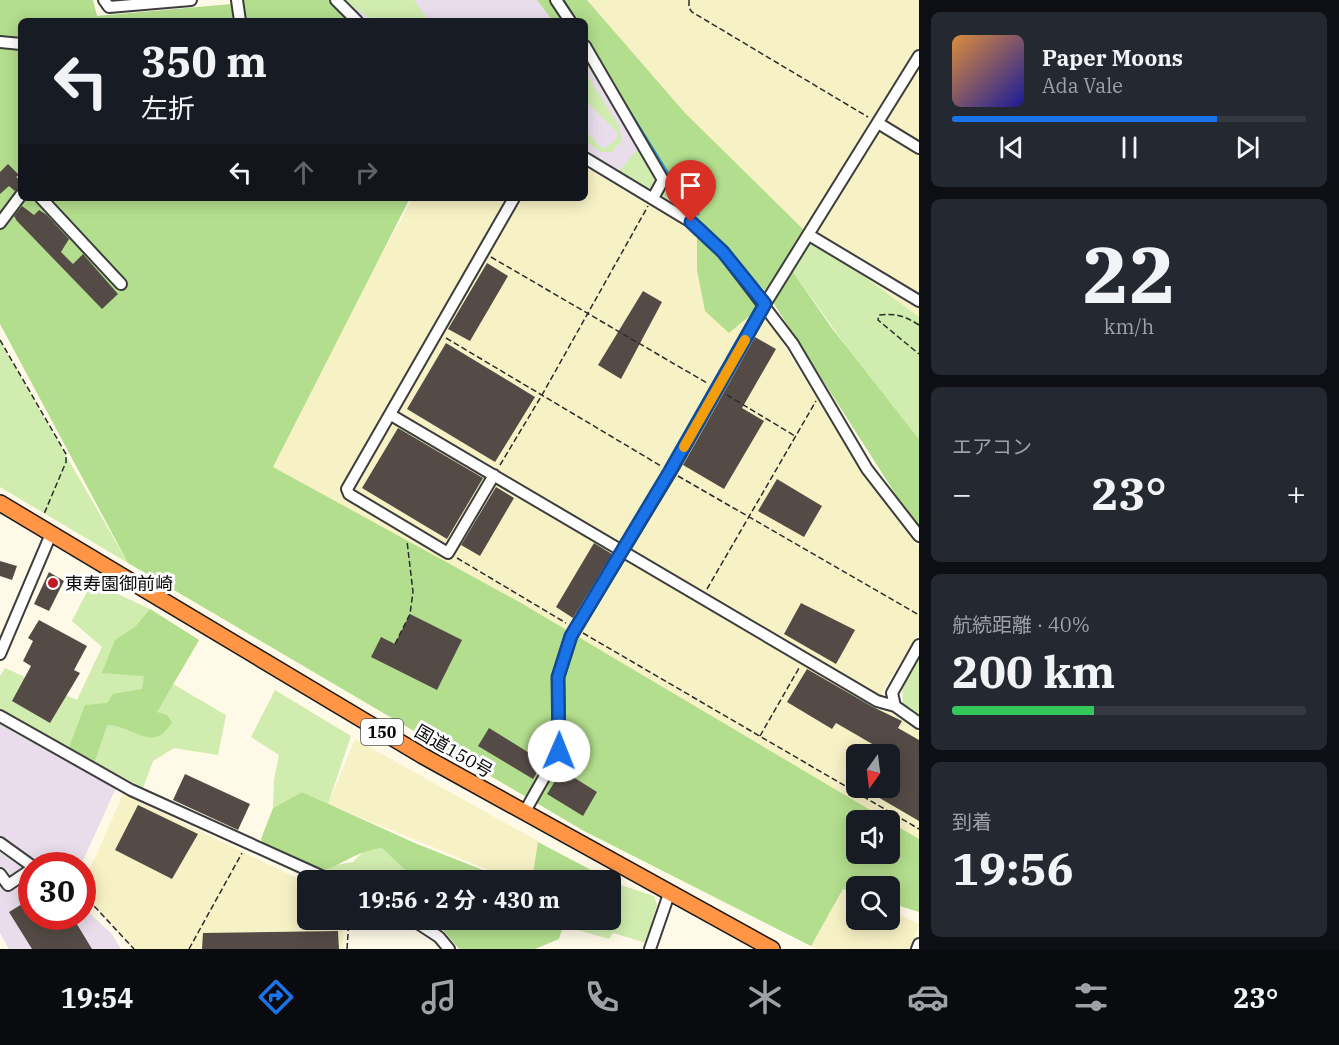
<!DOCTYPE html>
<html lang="ja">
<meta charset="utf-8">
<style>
body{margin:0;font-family:"IBM Plex Serif","Noto Sans JP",serif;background:#242831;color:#f1f3f6;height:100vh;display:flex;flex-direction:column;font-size:22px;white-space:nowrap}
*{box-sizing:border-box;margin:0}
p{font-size:20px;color:#9ea1a6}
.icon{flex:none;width:33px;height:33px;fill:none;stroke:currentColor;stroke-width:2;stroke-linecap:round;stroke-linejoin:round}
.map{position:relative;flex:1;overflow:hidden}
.panel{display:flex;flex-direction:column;gap:12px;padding:12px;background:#0d0f14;width:420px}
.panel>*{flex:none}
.banner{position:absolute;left:18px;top:18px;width:570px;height:183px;border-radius:9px;box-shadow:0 3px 15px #0003;background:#171b24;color:#f1f3f6;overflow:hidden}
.needle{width:39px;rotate:194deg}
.buttons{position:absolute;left:846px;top:744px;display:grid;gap:12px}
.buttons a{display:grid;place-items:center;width:54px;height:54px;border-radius:9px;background:#171b24;box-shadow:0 3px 15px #0003;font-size:30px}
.speed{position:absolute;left:18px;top:852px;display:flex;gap:12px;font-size:30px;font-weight:700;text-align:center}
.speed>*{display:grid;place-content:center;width:78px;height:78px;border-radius:50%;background:#171b24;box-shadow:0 3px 15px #0003;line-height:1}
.speed .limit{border:9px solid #d22;background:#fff;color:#111}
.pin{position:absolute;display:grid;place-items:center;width:51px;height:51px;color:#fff;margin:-62px -26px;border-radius:50% 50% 50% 0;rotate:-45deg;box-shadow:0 0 6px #0007}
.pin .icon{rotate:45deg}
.me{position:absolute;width:66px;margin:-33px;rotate:1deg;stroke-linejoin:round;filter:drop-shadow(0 0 4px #0008)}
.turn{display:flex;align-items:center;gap:21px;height:126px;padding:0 24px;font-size:27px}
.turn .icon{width:78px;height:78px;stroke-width:2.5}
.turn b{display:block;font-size:42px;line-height:51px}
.lanes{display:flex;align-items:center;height:57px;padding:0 24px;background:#0003;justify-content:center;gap:30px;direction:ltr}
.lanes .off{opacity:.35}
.big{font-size:45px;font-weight:700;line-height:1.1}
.panel .widget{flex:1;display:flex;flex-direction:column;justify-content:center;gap:9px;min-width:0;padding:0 21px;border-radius:9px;background:#242831}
.panel .dial{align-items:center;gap:0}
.dial b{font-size:78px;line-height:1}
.song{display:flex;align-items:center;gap:18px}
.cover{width:72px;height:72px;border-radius:9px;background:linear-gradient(135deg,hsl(30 70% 55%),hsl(240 70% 35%))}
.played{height:6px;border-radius:3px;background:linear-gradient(90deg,#1a73e8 75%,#363941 75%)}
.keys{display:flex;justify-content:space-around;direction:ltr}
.heat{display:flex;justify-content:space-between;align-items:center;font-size:33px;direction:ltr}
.charge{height:9px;border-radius:4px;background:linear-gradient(90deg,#34c759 40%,#363941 0)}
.trip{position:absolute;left:297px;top:870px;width:324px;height:60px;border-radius:9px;background:#171b24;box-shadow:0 3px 15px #0003;font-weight:700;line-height:60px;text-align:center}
.dock{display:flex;height:96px;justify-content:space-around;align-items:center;background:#090b0e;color:#9ea1a6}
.dock .icon{width:42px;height:42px}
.dock .active{color:#1a73e8}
.dock b{font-size:27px;color:#f1f3f6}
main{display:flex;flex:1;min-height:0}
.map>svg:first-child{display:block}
.industrial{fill:#e9ddeb}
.farmland{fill:#f7f1c6;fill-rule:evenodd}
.green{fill:#d0ecaf}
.forest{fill:#b3de8d}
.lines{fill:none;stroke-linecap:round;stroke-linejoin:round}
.stream{stroke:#2997d7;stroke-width:3}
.building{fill:#544b46}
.minor-casing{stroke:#3d3d3d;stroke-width:14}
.highway-casing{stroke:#1b1b1b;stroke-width:18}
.path{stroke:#2c2c2c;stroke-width:1.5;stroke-dasharray:6 3;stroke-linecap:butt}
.minor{stroke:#fff;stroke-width:10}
.highway{stroke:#ff9545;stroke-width:15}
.route-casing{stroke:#114b97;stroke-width:15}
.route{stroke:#1a73e8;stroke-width:10}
.slow{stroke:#f59e0b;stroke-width:10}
.poi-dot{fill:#c31926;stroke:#fff;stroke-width:2}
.labels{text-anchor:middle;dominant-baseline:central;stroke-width:6;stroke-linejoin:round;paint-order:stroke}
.shield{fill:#fff;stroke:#545454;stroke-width:1.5}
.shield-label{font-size:16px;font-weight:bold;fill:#0a0a0a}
.poi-label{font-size:18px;fill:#0a0a0a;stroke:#fff;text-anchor:start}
.street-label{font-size:18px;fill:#0a0a0a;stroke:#fff}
</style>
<main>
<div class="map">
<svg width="919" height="949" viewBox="0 0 919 949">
<rect width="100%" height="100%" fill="#fffae7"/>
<path class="industrial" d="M341 0H556L570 21H363Z
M585 46 662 178 654 195 585 156Z
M0 723 116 788 81 865 32 866V916H82L83 907 112 934 121 949H9L0 933Z"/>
<path class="farmland" d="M587 0H919V317L809 235 688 117Z
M585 167 697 234V270L760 307 868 480 919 548V633L882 692 886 710 919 731V840L272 467 360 293 413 198H585ZM856 754H890V788H856Z
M355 739 538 841 534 880H513L328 804Z
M123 794 307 883 308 920H343V949H134L83 893V885Z
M843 889 856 895V920H890V910L919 924 911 949H818L811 946Z"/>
<path class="green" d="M342 0H414L429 21H375Z
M585 72 619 126 622 140 612 152H601L585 141V131L602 148 607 147 617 138V132L585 100Z
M638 149 680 206 619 171Z
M810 236 919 317V439L843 342 789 266Z
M0 341 128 563 0 487Z
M92 582 150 609 199 640 173 684 226 715 218 755 174 748 153 761 143 788 0 710V676L5 668 77 700 102 647 72 621Z
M919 655V717L903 706 902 682Z
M275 690 351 736 328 804 302 792 273 808 274 780 279 755 251 737Z
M382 848 406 871 410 880H341L318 868 353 862 366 849Z
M612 882 654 896 657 905 646 943 613 933 609 939 564 926 565 920H590L617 927 611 915V888L616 886Z"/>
<path class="forest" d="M0 0H93L97 16 242 3V0H335L354 21H21V198H410L273 467 521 603 887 820H856V854H890V822L919 839V912L890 903V886H856V893L843 889 811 946 584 831 128 563 0 324Z
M537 0H587L685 113 809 235 789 266 831 327 919 439V531L767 293 670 191 585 62V21H553Z
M697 234 717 251 760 307 729 333 705 311 697 270Z
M150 609 199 640 157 712 167 715 172 722C153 755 134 725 107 725L95 761 69 747 85 705 107 703 113 694 142 689 144 676 102 673 115 640 135 627Z
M302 792 417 844 508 880H410L406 871 382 848C362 849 344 863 325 870L263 844 261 839 273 808Z
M538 842 610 880H585L578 877 532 880Z
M429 920H565L559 939 535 949H459L443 930Z"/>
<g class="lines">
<path class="stream" d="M563 0 576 21
M585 37 589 44
M626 106 677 188 698 214"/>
</g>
<path class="building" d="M8 164 19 175 16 177 21 181V187L15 191 9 186 0 194V172Z
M22 206 34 215 39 210 47 215 69 239 61 252 73 264 83 254 118 294 102 309 17 221 14 216Z
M487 263 508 276 470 341 448 329Z
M643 291 662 302 621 379 598 365Z
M755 337 776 349 742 408 764 421 724 489 683 465Z
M446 343 535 397 495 462 407 409Z
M398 428 483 478 447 539 362 488Z
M777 479 822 506 804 537 758 511Z
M496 487 514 498 480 556 461 545Z
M594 543 612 554 573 618 556 607Z
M0 561 17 566 12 580 0 576Z
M49 572 64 581 49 611 34 604Z
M801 603 855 630 836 664 784 634Z
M410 614 462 640 437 690 371 657 381 637 395 644Z
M39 620 87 646 74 670 80 673 50 723 12 701 31 666 23 661 33 641 28 638Z
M807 669 873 707 902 721 898 728 919 740V821L871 793 874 788H890V762L893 756 836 723 832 729 787 702Z
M489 728 544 762 533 779 478 746Z
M562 770 597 792 583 816 547 794Z
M185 774 250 804 238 830 173 800Z
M138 805 198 834 172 879 115 850Z
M32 898V916H72L92 949H32L9 912Z
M338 931 339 949H202L203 933Z"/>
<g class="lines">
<g class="minor-casing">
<path id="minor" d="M104 0 109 7 191 0
M237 0 240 21
M336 0 357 21
M556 0 570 21
M0 42 21 44
M585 46 663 180 653 198
M878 123 919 148
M585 158 691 222 723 252 793 344 867 469 919 536
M41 198 121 284
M0 223 21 195
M809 235 919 301
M391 415 877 701 895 706
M494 475 448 553 349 494 347 489 514 198
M919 645 892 693 895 706 919 723
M0 654 51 534
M0 716 131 790 330 880
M524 813 559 751 558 677 571 636 671 471 765 304 919 56
M0 843 32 866
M0 874 8 885 32 869
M413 920 439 937 449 949
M650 949 669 894
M917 949 919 944"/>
</g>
<g class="highway-casing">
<path id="highway" d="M0 503 423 756 772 949"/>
</g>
<path class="path" d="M689 0V8L692 12 868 117
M491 257 707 383
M919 325C905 316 896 313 879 315L878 320 919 354
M446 338 661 466
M0 340 66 454V462L44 514
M727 395 795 436
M500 465 542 395 648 206
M678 476 919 615
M457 558 566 623
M707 589 816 401
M583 633 919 829
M395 644 410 614 413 592 407 541
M760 736 799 668
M82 893 134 949
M189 949 242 853
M347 949 349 920"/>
<use href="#minor" class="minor"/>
<use href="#highway" class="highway"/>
</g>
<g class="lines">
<g class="route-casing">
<path id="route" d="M559 751 558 677 571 636 670 471 765 304 723 252 691 222"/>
</g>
<use href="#route" class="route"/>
<path class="slow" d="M684 447 745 340"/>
</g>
<circle class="poi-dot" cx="53" cy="583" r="6"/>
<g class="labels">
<rect class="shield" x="361" y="719" width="42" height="26" rx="4.5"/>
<g class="shield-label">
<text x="382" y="732">150</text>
</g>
<g class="poi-label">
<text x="65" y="583">東寿園御前崎</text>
</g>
<g class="street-label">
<text transform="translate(454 751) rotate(30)">国道150号</text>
</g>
</g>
</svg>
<div class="buttons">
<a><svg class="needle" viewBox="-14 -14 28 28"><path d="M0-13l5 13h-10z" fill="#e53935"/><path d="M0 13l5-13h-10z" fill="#9ea1a6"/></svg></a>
<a><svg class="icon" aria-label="sound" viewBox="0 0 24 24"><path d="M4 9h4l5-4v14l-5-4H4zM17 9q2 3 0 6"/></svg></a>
<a><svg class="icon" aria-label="search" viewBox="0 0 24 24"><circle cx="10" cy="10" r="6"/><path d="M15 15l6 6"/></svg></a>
</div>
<div class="speed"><div class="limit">30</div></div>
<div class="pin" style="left:691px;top:222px;background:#d93025"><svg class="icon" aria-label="arrive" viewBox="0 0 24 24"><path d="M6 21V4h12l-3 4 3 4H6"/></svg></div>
<svg class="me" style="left:559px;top:751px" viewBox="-20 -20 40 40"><circle r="19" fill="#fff"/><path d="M0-13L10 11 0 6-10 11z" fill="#1a73e8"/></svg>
<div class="trip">19:56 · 2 分 · 430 m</div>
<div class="banner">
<div class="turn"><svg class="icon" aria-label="left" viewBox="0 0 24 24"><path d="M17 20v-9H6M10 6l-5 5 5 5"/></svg><div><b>350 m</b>左折</div></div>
<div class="lanes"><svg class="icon" aria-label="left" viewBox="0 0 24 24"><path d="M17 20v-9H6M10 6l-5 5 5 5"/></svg><svg class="icon off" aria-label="ahead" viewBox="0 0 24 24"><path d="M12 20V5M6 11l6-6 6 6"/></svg><svg class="icon off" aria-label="right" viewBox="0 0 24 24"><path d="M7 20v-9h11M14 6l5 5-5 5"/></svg></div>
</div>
</div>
<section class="panel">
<div class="widget">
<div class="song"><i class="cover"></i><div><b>Paper Moons</b><p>Ada Vale</p></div></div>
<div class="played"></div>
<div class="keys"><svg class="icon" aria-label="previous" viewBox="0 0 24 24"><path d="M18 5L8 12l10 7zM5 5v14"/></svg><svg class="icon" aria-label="pause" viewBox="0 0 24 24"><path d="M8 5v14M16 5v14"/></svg><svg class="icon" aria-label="next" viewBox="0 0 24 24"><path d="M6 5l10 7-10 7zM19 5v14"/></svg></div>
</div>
<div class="widget dial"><b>22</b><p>km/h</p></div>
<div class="widget"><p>エアコン</p>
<div class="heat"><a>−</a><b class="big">23°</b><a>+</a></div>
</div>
<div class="widget"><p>航続距離 · 40%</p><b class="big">200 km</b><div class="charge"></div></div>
<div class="widget"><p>到着</p><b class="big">19:56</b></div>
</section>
</main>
<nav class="dock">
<b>19:54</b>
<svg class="icon active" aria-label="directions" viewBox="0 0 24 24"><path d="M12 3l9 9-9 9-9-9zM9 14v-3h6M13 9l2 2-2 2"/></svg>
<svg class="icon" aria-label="music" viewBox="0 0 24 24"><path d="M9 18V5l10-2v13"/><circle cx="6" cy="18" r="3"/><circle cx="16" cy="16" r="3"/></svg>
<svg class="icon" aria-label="phone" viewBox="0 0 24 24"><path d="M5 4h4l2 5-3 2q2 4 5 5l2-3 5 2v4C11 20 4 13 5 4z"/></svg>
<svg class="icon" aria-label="climate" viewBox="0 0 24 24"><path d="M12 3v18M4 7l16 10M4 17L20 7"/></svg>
<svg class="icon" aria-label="car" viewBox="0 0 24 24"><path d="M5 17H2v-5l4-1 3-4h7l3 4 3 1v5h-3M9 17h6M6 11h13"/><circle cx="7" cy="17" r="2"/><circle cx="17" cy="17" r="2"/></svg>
<svg class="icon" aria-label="filters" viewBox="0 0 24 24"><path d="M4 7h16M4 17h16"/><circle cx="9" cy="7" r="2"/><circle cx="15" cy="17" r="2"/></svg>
<b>23°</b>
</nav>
